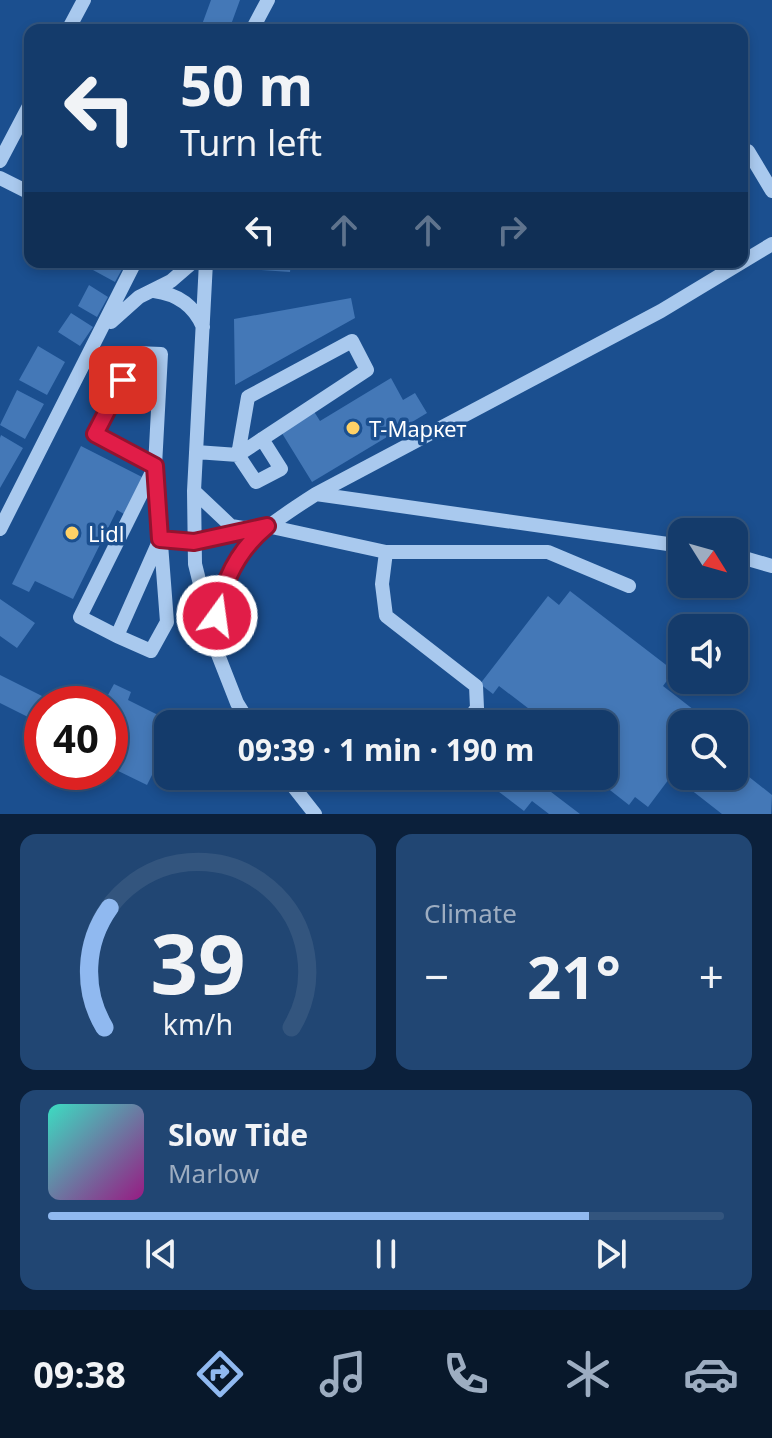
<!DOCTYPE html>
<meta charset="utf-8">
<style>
body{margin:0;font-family:"Noto Sans",sans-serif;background:#214673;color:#f1f3f6;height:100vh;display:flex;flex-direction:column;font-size:30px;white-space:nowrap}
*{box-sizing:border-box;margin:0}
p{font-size:26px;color:#9dadc1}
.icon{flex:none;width:44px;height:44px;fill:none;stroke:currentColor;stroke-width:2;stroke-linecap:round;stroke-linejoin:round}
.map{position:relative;height:814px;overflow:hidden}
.sheet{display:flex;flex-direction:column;gap:20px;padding:20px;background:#0b203b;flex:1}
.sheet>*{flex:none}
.guide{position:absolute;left:24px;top:24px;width:724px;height:244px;border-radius:16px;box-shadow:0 4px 12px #0003,0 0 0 2px #33557e;background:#143b6b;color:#f1f3f6;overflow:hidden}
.needle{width:52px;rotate:127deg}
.buttons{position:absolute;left:668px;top:518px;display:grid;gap:16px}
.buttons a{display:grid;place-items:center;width:80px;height:80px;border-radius:16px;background:#143b6b;box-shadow:0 4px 12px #0003,0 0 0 2px #33557e;font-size:40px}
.speed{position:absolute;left:24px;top:686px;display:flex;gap:16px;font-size:40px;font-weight:700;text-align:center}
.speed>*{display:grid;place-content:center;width:104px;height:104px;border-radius:50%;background:#143b6b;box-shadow:0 4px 12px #0003,0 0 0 2px #33557e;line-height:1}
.speed .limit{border:12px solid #d22;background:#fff;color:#111}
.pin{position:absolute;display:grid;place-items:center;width:68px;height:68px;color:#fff;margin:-34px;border-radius:16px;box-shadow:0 4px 12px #0006}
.me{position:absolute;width:88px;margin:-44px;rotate:14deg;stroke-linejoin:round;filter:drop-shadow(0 0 6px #0008)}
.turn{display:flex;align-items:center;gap:28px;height:168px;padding:0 24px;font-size:36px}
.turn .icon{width:104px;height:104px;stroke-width:2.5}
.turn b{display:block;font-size:56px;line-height:68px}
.lanes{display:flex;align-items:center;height:76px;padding:0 24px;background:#0003;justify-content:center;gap:40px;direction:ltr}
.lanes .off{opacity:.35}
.big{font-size:60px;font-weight:700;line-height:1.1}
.sheet .tile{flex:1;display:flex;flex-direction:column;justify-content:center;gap:12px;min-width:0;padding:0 28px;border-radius:16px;background:#214673}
.sheet .dial{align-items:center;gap:0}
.dial svg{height:208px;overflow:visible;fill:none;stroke:#33557e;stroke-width:7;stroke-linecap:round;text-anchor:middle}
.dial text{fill:#f1f3f6;stroke:none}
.song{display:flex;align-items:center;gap:24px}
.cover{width:96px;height:96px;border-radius:12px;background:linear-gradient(135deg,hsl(170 70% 55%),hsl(310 70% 35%))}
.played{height:8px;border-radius:4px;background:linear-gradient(90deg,#90b9f0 80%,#33557e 80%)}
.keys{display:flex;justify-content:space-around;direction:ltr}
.heat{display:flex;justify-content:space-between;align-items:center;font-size:44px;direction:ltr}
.sheet .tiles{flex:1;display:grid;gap:20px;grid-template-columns:1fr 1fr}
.tile:last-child{grid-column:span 2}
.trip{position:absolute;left:154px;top:710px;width:464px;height:80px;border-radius:16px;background:#143b6b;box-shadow:0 4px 12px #0003,0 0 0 2px #33557e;font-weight:700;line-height:80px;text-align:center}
.dock{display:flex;height:128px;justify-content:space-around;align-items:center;background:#08182b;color:#9dadc1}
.dock .icon{width:56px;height:56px}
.dock .on{color:#90b9f0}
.dock b{font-size:36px;color:#f1f3f6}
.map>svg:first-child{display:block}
.building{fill:#4478b7}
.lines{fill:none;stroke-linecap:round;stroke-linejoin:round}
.minor{stroke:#a9c9ee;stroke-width:14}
.route-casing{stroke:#92132f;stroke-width:20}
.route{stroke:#e11d48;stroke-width:14}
.poi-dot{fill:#ffd166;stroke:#1b4f8f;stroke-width:3}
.labels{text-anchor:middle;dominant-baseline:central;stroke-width:7;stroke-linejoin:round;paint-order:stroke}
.poi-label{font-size:22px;fill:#fff;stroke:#1b4f8f;text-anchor:start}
</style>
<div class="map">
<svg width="772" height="814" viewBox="0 0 772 814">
<rect width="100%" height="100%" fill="#1b4f8f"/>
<path class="building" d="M211 0H240L229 30H200Z
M98 262H126L115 282 93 270Z
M235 262H291L290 272 235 268Z
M89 285 108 297 97 317 78 306Z
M351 298 355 318 235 385 234 319Z
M71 313 93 327 80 346 58 332Z
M38 346 65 362 47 395 19 380Z
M391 378 403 400 415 393 427 413 312 482 280 430 313 410 320 421Z
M17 390 44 404 25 439 0 425Z
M1 435 23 448 0 488V438Z
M81 446 142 477 124 514 117 510 73 599 35 581 29 592 12 584Z
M570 591 674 671 663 686 707 720 704 724H682V776H734V765L772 795 771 814H722L672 775 648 807 635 797 629 805 592 776H604V724H529L537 715 499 686 493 694 480 684 548 596 559 605Z
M0 599 35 623 17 648 0 636Z
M0 675 58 704H42V724L0 703Z
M114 684 131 692 128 700 176 724H168V743L147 785 110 767V704H103Z
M478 776H530L580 814H549L532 801 524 811Z"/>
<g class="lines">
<path class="minor" d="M68 30 84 0
M252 30 268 0
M748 151 772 191
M0 161 30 104
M0 178 30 193
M206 262 194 491 195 564 217 652 237 703 250 724
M154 291C177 294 194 305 203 327
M111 322 139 297 171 281 193 262
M196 452 238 455 367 370 352 341 248 397 238 455 256 482 281 469 262 439
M194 491 231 526 243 528 267 526 386 552
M316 494 682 546
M0 529 135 262
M734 555 772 566
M117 636 151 651 167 622 155 466 95 434 136 353 161 354 155 466 80 617 117 636 160 539 194 542 267 526
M217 652C216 561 243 541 316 494L661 311 772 244
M465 724 477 708 476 686 386 616 382 584 386 552H548L629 586
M285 776 315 814"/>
</g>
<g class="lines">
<g class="route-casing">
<path id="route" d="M123 380 95 434 155 466 160 539 194 542 267 526C238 550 223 580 217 616"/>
</g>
<use href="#route" class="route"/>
</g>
<g class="poi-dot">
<circle cx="353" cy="428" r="8"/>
<circle cx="72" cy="533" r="8"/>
</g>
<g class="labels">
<g class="poi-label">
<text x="369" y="428">Т-Маркет</text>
<text x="88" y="533">Lidl</text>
</g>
</g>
</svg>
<div class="buttons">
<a><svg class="needle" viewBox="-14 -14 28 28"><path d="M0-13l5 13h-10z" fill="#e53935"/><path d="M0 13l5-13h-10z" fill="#9dadc1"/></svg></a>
<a><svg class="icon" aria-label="sound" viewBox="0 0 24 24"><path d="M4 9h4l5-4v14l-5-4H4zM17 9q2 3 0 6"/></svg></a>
<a><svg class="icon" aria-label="search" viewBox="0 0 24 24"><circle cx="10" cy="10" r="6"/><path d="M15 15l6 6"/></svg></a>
</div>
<div class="speed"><div class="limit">40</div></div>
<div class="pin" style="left:123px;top:380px;background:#d93025"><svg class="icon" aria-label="arrive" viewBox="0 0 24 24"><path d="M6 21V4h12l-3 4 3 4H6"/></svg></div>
<svg class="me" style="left:217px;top:616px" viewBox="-20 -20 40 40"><circle r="17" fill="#e11d48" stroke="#fff" stroke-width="3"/><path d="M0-11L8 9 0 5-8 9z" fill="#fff"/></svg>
<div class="trip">09:39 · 1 min · 190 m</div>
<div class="guide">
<div class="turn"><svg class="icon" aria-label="left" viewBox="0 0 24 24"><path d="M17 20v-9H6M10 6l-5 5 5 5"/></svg><div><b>50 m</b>Turn left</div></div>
<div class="lanes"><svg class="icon" aria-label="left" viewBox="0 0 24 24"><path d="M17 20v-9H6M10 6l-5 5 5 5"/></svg><svg class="icon off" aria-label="ahead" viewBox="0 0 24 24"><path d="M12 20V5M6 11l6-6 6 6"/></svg><svg class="icon off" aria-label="ahead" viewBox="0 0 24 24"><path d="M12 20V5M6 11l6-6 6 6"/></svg><svg class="icon off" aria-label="right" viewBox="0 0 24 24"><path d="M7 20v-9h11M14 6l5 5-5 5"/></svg></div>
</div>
</div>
<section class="sheet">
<div class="tiles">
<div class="tile dial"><svg viewBox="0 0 100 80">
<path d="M14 69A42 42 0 1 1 86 69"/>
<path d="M14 69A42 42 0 0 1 16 23" stroke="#90b9f0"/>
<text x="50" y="56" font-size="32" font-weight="700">39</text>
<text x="50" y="72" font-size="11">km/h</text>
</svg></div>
<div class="tile"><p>Climate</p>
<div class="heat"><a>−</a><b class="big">21°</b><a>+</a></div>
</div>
<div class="tile">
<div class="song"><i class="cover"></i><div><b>Slow Tide</b><p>Marlow</p></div></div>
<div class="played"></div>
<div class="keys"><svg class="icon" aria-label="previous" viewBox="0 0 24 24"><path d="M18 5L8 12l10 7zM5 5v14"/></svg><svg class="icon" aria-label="pause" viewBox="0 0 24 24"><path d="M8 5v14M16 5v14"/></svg><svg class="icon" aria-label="next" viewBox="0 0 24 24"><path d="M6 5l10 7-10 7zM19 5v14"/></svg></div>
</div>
</div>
</section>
<nav class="dock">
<b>09:38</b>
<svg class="icon on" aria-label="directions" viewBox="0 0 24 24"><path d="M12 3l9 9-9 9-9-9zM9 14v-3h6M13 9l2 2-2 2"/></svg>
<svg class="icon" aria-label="music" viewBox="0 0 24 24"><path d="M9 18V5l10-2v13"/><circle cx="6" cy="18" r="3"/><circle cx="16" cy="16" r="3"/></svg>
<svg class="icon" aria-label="phone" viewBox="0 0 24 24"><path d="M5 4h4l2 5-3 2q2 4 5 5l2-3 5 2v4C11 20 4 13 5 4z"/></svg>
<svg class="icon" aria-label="climate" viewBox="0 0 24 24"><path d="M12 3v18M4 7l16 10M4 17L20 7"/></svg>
<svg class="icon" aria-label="car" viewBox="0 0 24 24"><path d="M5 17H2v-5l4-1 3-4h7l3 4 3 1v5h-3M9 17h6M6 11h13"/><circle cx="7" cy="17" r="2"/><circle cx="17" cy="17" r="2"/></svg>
</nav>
